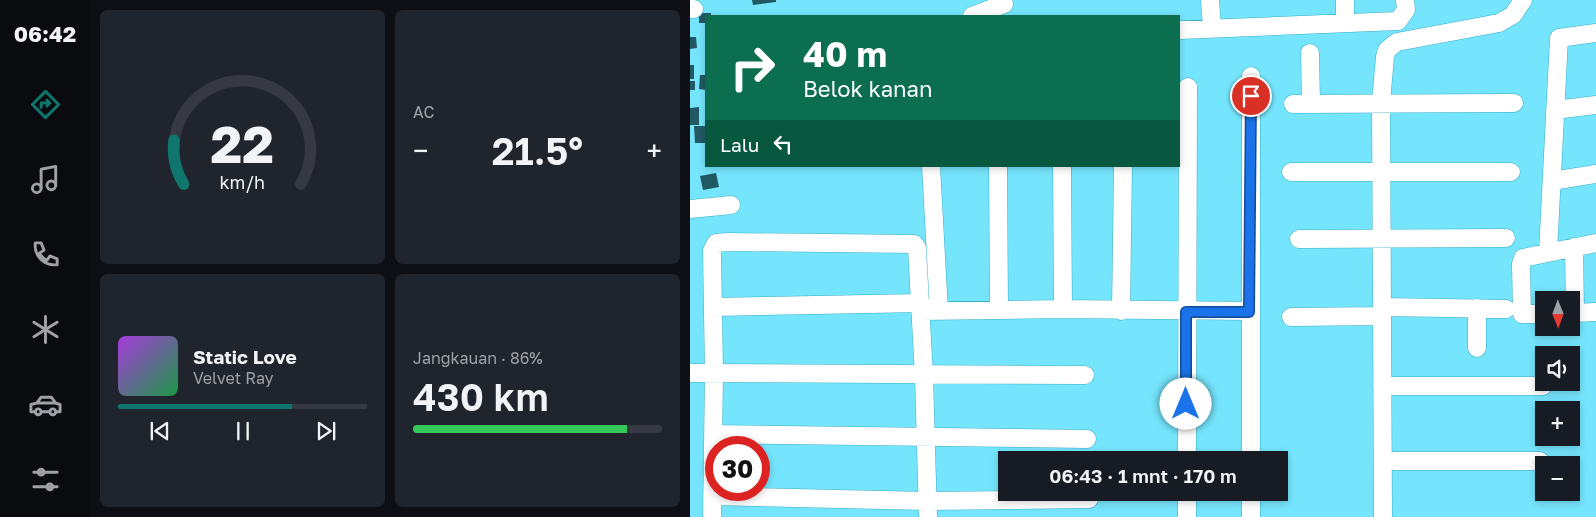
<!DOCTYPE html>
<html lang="id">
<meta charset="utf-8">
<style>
body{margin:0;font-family:"Golos Text",sans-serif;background:#20242c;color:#f1f3f6;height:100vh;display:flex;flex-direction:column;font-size:19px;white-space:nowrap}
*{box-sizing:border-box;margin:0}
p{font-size:16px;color:#9ea1a6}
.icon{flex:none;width:28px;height:28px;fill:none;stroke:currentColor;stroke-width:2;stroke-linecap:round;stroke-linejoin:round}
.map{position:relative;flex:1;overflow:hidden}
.sheet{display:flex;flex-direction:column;gap:10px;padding:10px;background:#0d0f14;width:600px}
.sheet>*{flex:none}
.guide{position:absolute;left:15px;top:15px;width:475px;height:152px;border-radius:0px;box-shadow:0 2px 8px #0003;background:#0b6e4f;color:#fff;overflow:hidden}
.needle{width:32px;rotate:179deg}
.buttons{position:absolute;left:845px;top:291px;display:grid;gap:10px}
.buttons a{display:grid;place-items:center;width:45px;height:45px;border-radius:0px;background:#171b24;box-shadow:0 2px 8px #0003;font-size:25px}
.speed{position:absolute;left:15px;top:436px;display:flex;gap:10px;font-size:25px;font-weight:700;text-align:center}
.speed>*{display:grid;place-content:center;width:65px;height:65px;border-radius:50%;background:#171b24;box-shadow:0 2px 8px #0003;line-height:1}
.speed .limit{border:8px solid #d22;background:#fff;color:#111}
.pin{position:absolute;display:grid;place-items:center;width:42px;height:42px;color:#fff;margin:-21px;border:2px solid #fff;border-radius:50%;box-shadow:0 1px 5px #0007}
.me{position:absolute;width:55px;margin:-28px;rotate:0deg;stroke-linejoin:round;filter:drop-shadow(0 0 4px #0008)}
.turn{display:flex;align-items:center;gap:18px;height:105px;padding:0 15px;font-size:22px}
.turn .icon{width:65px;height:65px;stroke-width:2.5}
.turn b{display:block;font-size:35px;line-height:42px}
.then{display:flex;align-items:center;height:48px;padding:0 15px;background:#0003;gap:10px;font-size:19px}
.big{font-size:38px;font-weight:600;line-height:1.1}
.sheet .tile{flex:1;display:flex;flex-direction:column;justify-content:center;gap:8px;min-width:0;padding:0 18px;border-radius:8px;background:#20242c}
.sheet .dial{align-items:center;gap:0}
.dial svg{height:130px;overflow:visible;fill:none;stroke:#363941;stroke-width:7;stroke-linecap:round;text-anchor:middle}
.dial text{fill:#f1f3f6;stroke:none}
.song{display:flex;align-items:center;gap:15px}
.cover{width:60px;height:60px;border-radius:8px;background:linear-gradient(135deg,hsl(280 70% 55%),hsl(140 70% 35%))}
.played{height:5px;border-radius:2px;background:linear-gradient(90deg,#0f766e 70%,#363941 70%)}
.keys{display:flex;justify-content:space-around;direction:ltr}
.heat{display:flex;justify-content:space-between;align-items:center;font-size:28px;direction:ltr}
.charge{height:8px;border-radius:4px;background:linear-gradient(90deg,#34c759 86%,#363941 0)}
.sheet .tiles{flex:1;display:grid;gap:10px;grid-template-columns:repeat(2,1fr)}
.trip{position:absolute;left:308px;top:451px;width:290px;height:50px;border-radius:0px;background:#171b24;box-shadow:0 2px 8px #0003;font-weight:600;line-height:50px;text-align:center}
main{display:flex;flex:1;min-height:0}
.tab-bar{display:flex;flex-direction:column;width:90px;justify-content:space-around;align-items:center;background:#090b0e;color:#9ea1a6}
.tab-bar .icon{width:35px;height:35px}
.tab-bar .selected{color:#0f766e}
.tab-bar b{font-size:22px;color:#f1f3f6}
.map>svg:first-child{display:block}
.building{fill:#205964}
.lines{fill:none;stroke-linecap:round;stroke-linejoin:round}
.street-casing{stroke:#37aec6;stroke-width:19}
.street{stroke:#fff;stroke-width:18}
.route-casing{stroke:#114b97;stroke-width:12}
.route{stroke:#1a73e8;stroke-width:9}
</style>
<main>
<nav class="tab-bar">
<b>06:42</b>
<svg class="icon selected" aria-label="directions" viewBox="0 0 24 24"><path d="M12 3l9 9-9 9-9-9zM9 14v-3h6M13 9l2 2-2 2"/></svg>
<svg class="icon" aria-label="music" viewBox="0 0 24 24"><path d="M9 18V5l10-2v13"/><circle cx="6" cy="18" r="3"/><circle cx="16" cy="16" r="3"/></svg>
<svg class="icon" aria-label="phone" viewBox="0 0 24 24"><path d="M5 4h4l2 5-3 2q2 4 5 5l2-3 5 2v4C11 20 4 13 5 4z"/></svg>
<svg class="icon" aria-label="climate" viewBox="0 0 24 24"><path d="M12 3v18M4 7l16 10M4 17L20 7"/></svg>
<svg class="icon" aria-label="car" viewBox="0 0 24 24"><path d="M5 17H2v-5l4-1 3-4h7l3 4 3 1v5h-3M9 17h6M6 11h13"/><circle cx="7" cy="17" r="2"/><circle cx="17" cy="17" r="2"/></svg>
<svg class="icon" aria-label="filters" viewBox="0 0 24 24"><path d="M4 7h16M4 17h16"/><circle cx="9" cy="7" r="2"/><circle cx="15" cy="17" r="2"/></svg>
</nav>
<section class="sheet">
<div class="tiles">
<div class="tile dial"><svg viewBox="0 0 100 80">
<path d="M14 69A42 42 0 1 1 86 69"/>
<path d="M14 69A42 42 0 0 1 8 42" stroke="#0f766e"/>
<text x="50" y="56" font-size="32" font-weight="700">22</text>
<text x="50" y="72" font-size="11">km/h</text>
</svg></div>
<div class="tile"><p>AC</p>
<div class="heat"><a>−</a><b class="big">21.5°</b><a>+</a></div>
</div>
<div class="tile">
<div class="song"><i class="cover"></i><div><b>Static Love</b><p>Velvet Ray</p></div></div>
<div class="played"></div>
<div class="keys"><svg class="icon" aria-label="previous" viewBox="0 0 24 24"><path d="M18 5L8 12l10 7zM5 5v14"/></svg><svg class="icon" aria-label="pause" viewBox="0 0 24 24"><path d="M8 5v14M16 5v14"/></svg><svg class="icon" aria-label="next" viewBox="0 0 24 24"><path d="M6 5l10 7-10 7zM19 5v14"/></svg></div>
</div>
<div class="tile"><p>Jangkauan · 86%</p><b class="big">430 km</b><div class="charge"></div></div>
</div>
</section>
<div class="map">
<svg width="906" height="517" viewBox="0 0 906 517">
<rect width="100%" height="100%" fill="#75e5fd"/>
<path class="building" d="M62 0H86V2L63 5Z
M9 13H21V16H16V23H9Z
M0 37H6L7 48 0 49Z
M0 65H4V79H0Z
M10 75H16V90L9 89Z
M0 81H5V90H0Z
M9 107V125H0V108Z
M4 126H16V143H5Z
M26 173 29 187 13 190 10 176Z"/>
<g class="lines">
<g class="street-casing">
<path id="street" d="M520 0 522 28
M655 0V23
M0 9H4
M282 16 314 4
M489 30 708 21 716 10 715 0
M620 53 621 103
M603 104 824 103
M865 110 906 105
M241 166 249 311
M308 166 309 309
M372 166 373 309
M601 172H821
M862 181 906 174
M0 209 41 205
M609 239 816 238
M858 252 869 38 906 33
M23 307 231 303
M692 307 816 309
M787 308V348
M231 311 373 309 559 311
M431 311 433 166
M881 313H885L884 247
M885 313 906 312
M854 314H832L831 264 833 258 906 243
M601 317 692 316
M0 373 395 375
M692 386H853
M23 434 397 439
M497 460 498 87
M561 460V76
M693 461H850
M497 492V517
M561 492V517
M22 496 237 501 399 499
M22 517 24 373 22 251 26 243 38 242 224 244 227 248 234 376 238 517
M693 517 691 102 695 57 697 50 707 42 809 23 823 15 833 0"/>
</g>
<use href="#street" class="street"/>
</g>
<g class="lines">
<g class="route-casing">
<path id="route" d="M496 404V312H559L561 96"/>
</g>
<use href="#route" class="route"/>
</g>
</svg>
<div class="buttons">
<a><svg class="needle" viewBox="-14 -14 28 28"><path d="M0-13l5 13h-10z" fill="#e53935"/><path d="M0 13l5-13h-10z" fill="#9ea1a6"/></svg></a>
<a><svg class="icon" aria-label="sound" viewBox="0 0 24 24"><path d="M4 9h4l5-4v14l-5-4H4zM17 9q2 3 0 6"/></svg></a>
<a>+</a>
<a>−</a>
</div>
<div class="speed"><div class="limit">30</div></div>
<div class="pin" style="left:561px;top:96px;background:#d93025"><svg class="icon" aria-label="arrive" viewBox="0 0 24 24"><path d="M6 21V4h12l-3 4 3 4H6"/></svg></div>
<svg class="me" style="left:496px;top:404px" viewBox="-20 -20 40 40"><circle r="19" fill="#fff"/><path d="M0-13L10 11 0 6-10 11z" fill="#1a73e8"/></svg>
<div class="trip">06:43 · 1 mnt · 170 m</div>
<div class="guide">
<div class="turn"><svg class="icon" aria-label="right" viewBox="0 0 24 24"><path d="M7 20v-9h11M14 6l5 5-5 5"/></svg><div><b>40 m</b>Belok kanan</div></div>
<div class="then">Lalu<svg class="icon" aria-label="left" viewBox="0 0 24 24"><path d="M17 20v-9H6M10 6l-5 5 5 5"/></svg></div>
</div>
</div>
</main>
